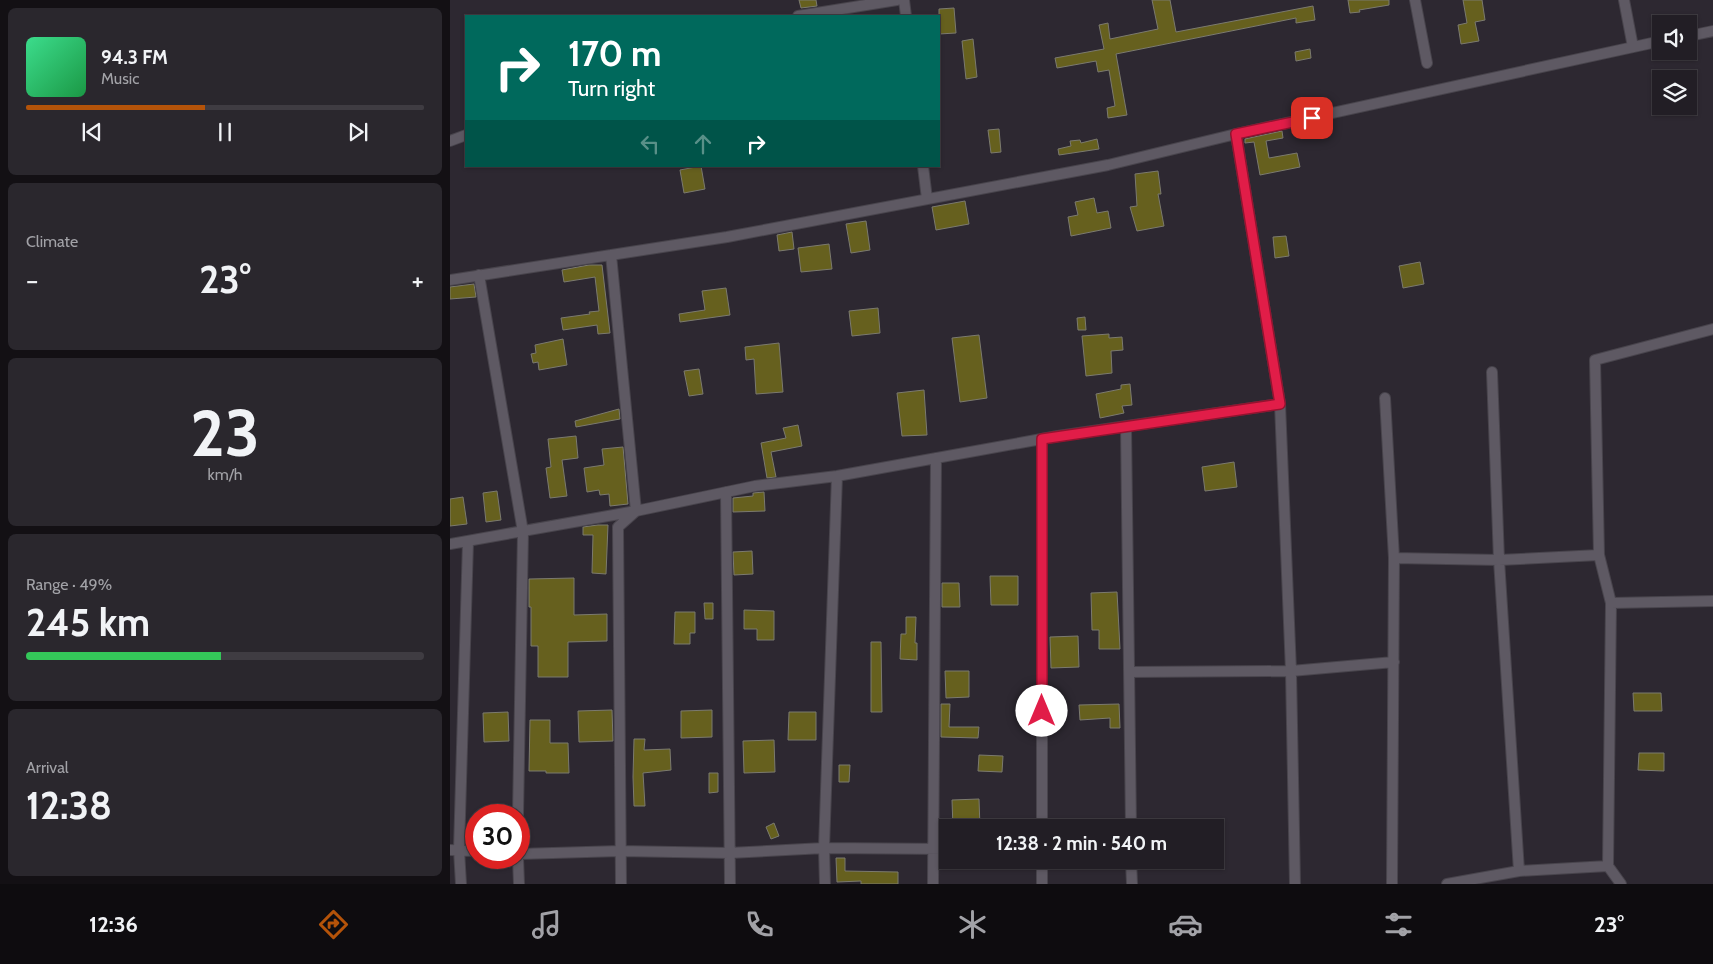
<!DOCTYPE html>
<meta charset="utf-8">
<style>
body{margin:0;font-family:Cabin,sans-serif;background:#2a272d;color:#f1f3f6;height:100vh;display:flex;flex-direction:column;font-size:19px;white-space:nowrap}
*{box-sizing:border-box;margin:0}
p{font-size:16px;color:#a2a2a7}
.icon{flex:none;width:28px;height:28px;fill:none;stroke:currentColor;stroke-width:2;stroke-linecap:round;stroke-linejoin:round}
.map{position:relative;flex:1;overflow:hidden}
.details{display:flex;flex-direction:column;gap:8px;padding:8px;background:#131014;width:450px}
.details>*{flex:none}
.banner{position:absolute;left:15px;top:15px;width:475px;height:152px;border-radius:0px;box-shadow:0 1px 4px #0004,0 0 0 1px #3f3c42;background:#00695c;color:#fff;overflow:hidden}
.fabs{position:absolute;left:1202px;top:15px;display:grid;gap:10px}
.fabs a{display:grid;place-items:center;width:45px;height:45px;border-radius:0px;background:#221e25;box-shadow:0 1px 4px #0004,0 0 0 1px #3f3c42;font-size:25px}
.speed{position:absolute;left:15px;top:804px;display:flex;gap:10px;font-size:25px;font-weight:700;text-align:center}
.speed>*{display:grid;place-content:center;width:65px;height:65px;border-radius:50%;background:#221e25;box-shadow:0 1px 4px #0004,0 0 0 1px #3f3c42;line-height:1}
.speed .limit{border:8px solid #d22;background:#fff;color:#111}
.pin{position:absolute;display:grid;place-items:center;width:42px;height:42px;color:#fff;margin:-21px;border-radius:10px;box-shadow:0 2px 8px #0006}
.me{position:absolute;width:55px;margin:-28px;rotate:0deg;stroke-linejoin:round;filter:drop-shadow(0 0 4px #0008)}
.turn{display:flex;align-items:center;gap:18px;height:105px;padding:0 20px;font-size:22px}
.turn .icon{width:65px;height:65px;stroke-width:2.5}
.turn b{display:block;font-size:35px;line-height:42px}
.lanes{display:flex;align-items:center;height:48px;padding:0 20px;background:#0003;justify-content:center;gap:25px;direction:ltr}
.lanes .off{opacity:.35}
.big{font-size:38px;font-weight:800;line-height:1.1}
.details .card{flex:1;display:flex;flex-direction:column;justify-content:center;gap:8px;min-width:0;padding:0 18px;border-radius:8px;background:#2a272d}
.details .dial{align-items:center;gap:0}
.dial b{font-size:65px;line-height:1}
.song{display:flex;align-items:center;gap:15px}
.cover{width:60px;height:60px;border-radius:8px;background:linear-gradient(135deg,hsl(150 70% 55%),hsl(140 70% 35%))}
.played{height:5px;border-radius:2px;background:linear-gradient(90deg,#b45309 45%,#3f3c42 45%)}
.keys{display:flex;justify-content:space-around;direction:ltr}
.heat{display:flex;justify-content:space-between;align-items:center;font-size:28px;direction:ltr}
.charge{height:8px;border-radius:4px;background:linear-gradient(90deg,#34c759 49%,#3f3c42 0)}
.trip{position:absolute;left:489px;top:819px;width:285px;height:50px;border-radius:0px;background:#221e25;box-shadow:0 1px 4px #0004,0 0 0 1px #3f3c42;font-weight:800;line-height:50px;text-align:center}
.dock{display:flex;height:80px;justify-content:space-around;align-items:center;background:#0e0c0f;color:#a2a2a7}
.dock .icon{width:35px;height:35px}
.dock .on{color:#b45309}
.dock b{font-size:22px;color:#f1f3f6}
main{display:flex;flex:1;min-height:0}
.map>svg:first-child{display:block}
.building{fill:#66601e;stroke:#7b7a6f}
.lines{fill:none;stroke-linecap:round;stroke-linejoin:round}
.street-casing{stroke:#48444c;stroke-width:12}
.street{stroke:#5e5963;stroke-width:10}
.route-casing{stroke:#92132f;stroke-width:12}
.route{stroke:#e11d48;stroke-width:9}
</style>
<main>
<section class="details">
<div class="card">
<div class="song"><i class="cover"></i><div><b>94.3 FM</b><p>Music</p></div></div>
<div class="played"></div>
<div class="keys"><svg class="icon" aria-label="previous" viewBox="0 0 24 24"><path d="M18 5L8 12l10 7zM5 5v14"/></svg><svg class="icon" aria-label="pause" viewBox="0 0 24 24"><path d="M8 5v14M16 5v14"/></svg><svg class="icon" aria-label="next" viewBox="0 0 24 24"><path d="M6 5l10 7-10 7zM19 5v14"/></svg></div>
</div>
<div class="card"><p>Climate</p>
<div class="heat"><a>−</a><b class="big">23°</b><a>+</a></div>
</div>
<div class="card dial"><b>23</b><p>km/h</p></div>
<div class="card"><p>Range · 49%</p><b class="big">245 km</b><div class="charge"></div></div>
<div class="card"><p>Arrival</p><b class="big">12:38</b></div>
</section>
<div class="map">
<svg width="1263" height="884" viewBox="0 0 1263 884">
<rect width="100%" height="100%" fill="#2d2831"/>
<path class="building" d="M349 0H366L367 6 351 8Z
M702 0H720L726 32 863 6 865 20 846 23V18L666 54 677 115 658 118 657 108 665 106 659 70 648 72 646 61 607 68 605 58 654 49 649 25 658 23 660 39 708 29Z
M898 0H939V5L909 10 910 12 900 13Z
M1013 0H1032L1035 20 1025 22 1029 41 1011 44 1008 25 1017 23Z
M504 8 506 33 489 34V9Z
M523 39 527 77 516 79 512 41Z
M860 49 861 58 846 61 845 52Z
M549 129 551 152 541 153 538 130Z
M832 131 833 138 816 141 819 158 847 153 850 167 810 175 804 142 795 143V139Z
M647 139 649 149 609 155 608 149 621 146 620 141 630 140 631 143Z
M251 166 255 189 234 193 230 170Z
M708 171 711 194H708L714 226 687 231 680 207 687 206 685 174Z
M644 198 647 213 658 211 661 228 621 236 618 217 628 215 625 202Z
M515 201 519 224 486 230 482 207Z
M416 221 420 250 401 253 396 224Z
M342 232 344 249 329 251 327 235Z
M836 236 839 256 825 258 823 237Z
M379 244 382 269 351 272 348 248Z
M970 262 974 284 953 288 949 266Z
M139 265H152L160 333 148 334 147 325 113 330 111 318 140 314 139 312 149 311 145 277 114 282 112 270Z
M24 284 26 297 0 299V287Z
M276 288 280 315 230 322 229 314 255 310 252 291Z
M428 308 430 333 402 336 399 311Z
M635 317 636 330H628L627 318Z
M659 334V338L672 337 673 350 661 351 662 373 636 376 632 336Z
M529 335 537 398 510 402 502 338Z
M113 339 117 365 89 370 88 362 83 363 81 354 86 353 85 345Z
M329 343 333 392 306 394 304 359 296 360 295 347Z
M249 369 253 394 239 396 234 371Z
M680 384 682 405 672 406 674 413 650 418 646 394 671 389V385Z
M474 390 477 435 452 436 447 393Z
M169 409 170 419 126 427 125 421Z
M348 425 352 446 321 452 326 477 317 478 311 443 336 438 333 428Z
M126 436 128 458 112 460 117 496 100 498 96 468 101 467 98 439Z
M173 447 178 504 160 506 159 494 150 495 149 490 137 492 134 468 154 465 152 449Z
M784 462 787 487 755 491 752 467Z
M47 491 51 520 36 522 33 493Z
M314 492 315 511 283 512V498L303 496V493Z
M13 497 17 524 0 526V499Z
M148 525H158L156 574 142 573 143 535H133V527Z
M302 551 303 574 284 575 283 552Z
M540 576H568V605H541Z
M124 578V615L157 614V641L118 642V677H88V646H81V607H79V579Z
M492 583H509L510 607H492Z
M667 592 670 649H649V630H642L641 593Z
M254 603H263V619H255Z
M294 610 324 611V640H307V629H294Z
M225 612H245V633H240V644H224Z
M456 617H466L465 643H467V660L450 659 451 634H456Z
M628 636 629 667 601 668 600 637Z
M421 642H431L432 712H421Z
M495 671H519V697L496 698Z
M1183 693H1211L1212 711H1184Z
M491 704H500L499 727H529L528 738 491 737Z
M669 704 670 728H660V718L630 720 629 705Z
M162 710 163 741 129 742 128 711Z
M262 710V737L231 738V711Z
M58 712 59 741 34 742 33 713Z
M339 712H366V740H338Z
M80 720H100V743H118L119 773H96V771H79Z
M184 739H195L194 750 220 749 221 770 193 773 195 806H184L183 777Z
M324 740 325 772 294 773 293 741Z
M1189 753H1214V771L1188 770Z
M529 755 553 756 552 772 528 771Z
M389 765H400L399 782H389Z
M259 773H268V792L259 793Z
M529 799 530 828H503L502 800Z
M324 823 329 836 321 839 316 827Z
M386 858H395V871L448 872V884H411V881L387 882Z"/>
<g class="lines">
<g class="street-casing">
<path id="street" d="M454 0 456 16
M965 0 977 63
M1174 0 1183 47
M348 16 447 0
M1239 36 1263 31
M786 134 830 404 841 671 845 884
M0 141 16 135
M473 166 477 199
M161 255 186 511 168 527 171 884
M29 275 73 532 68 815
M0 280 277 237 658 165 786 134 1211 41
M1042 372 1049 560 1069 871
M935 398 944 558 942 884
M676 427 681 828
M592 439V828
M276 492 280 884
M0 544 186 511 305 486 387 476 608 436 830 404
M1149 555 1145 360 1263 329
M944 558 1049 560 1149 555 1161 603 1263 601
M1161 603 1158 866 1171 884
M679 672 841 671 944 662
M0 850 26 851
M69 854 170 851 279 853 374 848 498 849
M68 858 69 884
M681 860 682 884
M11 884 9 850 18 542
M375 884 374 848 387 476
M483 884 486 458
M592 884V860
M997 884 1069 871 1158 866"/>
</g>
<use href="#street" class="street"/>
</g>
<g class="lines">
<g class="route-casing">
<path id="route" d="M592 711V439L830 404 786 134 862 118"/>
</g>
<use href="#route" class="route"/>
</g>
</svg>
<div class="fabs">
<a><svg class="icon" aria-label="sound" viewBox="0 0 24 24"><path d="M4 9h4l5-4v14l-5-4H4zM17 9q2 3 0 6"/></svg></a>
<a><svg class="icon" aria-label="layers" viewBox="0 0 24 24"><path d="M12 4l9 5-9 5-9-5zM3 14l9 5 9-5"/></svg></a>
</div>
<div class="speed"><div class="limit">30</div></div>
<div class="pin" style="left:862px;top:118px;background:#d93025"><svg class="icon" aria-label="arrive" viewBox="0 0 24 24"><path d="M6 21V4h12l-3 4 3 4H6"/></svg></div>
<svg class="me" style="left:592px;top:711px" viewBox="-20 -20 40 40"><circle r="19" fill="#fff"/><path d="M0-13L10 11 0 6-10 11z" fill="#e11d48"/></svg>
<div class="trip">12:38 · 2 min · 540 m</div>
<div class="banner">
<div class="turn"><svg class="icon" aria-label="right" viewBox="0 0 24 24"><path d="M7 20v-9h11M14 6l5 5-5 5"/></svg><div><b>170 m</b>Turn right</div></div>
<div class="lanes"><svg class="icon off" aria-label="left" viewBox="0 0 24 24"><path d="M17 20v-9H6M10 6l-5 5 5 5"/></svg><svg class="icon off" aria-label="ahead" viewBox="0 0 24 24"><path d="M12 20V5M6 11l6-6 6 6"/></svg><svg class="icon" aria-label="right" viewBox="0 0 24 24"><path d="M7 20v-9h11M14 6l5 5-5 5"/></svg></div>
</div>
</div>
</main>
<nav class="dock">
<b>12:36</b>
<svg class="icon on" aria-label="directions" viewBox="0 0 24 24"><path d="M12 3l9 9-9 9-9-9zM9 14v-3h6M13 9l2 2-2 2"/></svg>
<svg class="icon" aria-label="music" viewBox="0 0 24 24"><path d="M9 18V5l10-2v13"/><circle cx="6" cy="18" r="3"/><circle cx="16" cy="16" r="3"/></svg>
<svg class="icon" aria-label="phone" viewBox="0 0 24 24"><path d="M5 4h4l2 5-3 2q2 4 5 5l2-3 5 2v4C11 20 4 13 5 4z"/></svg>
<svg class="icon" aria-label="climate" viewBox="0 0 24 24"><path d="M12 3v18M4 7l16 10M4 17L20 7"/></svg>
<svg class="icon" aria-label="car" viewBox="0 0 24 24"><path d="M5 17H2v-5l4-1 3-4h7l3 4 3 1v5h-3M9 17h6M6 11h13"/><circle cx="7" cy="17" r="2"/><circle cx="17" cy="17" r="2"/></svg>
<svg class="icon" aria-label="filters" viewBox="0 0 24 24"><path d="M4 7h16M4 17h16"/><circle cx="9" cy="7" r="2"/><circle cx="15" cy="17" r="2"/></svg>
<b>23°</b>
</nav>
